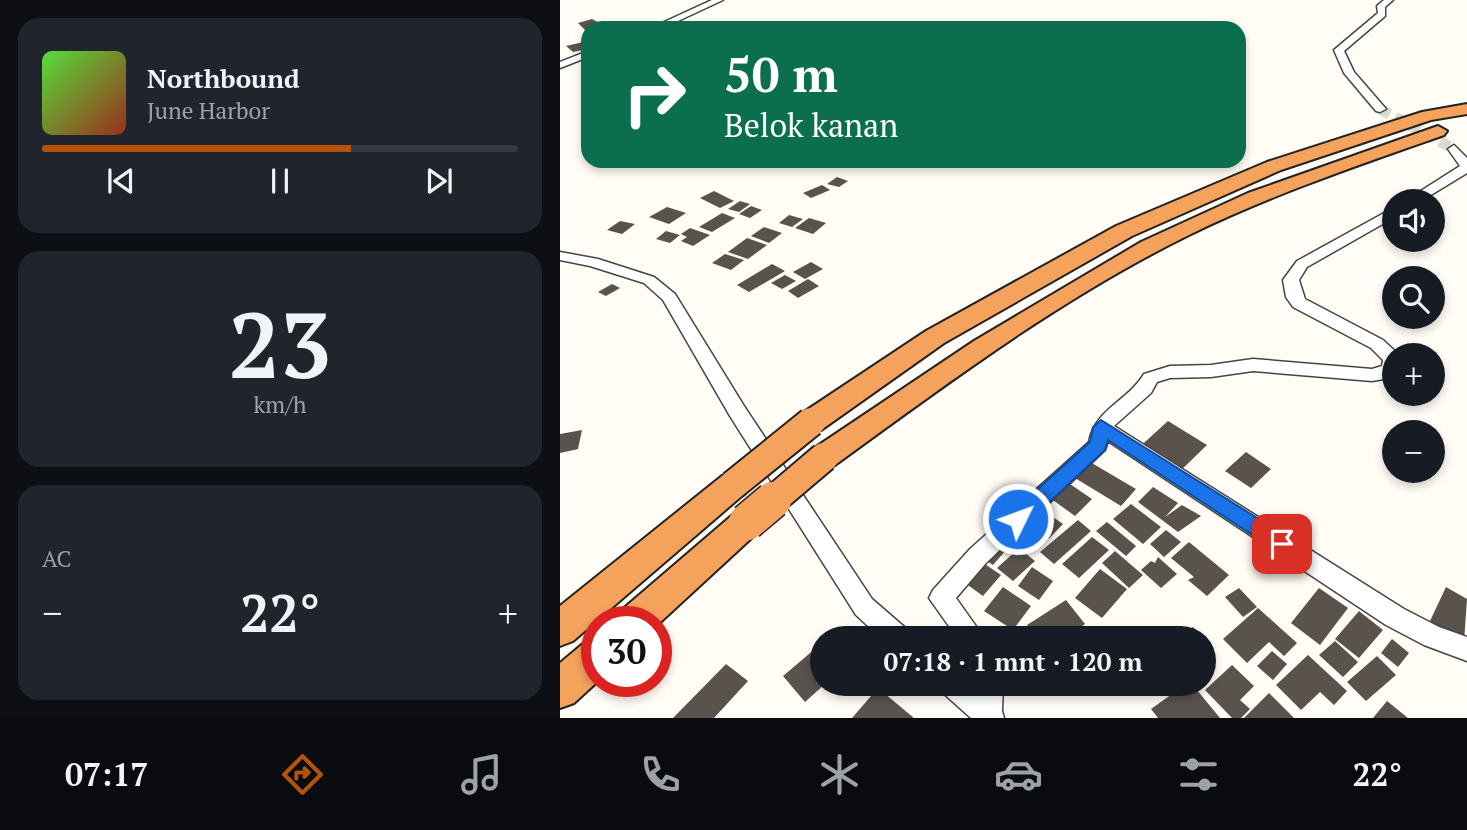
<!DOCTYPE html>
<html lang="id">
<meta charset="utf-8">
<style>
body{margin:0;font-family:"PT Serif",serif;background:#20242c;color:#f1f3f6;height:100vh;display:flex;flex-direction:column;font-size:26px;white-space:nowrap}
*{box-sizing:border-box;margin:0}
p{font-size:23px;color:#9ea1a6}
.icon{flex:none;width:38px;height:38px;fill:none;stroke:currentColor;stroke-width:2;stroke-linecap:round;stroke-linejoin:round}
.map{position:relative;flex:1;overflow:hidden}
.panel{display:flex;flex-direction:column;gap:18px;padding:18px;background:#0d0f14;width:560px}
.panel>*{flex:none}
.hud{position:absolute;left:21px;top:21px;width:665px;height:147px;border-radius:21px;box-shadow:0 4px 10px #0003;background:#0b6e4f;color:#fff;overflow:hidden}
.buttons{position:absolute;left:822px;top:189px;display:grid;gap:14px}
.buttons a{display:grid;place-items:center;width:63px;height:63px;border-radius:50%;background:#171b24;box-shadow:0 4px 10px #0003;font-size:35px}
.speed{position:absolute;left:21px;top:606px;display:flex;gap:14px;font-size:35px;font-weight:700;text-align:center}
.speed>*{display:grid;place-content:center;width:91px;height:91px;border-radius:50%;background:#171b24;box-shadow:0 4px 10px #0003;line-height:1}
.speed .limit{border:10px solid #d22;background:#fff;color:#111}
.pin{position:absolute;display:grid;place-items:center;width:60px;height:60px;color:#fff;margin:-30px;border-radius:14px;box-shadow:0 4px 10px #0006}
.me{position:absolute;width:77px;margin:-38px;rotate:48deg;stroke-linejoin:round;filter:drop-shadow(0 0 5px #0008)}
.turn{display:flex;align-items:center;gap:24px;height:147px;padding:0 28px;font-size:32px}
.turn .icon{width:91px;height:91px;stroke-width:2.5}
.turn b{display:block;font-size:49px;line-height:60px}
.big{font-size:52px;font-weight:800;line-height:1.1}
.panel .tile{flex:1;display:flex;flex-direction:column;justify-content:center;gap:10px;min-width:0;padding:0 24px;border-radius:21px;background:#20242c}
.panel .dial{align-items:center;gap:0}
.dial b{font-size:91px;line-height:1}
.song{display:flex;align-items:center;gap:21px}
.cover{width:84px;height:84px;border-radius:10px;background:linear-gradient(135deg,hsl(110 70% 55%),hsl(10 70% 35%))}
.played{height:7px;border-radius:4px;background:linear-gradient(90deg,#b45309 65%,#363941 65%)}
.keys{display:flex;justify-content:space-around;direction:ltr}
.heat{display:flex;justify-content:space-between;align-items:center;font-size:38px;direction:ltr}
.trip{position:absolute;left:250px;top:626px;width:406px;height:70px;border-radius:35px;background:#171b24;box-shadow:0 4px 10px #0003;font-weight:800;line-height:70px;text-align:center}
.tabs{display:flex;height:112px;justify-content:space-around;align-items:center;background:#090b0e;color:#9ea1a6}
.tabs .icon{width:49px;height:49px}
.tabs .on{color:#b45309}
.tabs b{font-size:32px;color:#f1f3f6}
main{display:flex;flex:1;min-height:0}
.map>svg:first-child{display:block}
.building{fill:#5a524d}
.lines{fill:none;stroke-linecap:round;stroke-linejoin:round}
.minor-tunnel{stroke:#dbdad3;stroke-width:11;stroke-dasharray:11 6;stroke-linecap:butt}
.minor-casing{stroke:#444;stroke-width:3}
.highway-casing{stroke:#222;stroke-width:4}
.minor{fill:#fff;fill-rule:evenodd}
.highway{fill:#f5a25d;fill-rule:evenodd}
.highway-bridge-far1-casing{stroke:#222;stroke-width:32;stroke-linecap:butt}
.highway-bridge-casing{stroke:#222;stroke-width:39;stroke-linecap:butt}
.highway-bridge-far1{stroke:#f5a25d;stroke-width:28}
.highway-bridge{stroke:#f5a25d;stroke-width:36}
.route{fill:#1a73e8;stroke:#114b97;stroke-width:2}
</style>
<main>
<section class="panel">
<div class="tile">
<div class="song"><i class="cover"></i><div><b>Northbound</b><p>June Harbor</p></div></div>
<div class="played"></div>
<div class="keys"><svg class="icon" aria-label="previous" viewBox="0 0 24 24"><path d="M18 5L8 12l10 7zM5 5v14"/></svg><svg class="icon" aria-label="pause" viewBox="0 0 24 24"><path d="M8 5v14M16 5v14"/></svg><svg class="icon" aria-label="next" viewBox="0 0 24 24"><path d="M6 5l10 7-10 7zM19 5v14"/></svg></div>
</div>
<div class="tile dial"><b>23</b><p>km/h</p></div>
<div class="tile"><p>AC</p>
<div class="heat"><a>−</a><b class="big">22°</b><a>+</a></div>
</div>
</section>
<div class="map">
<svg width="907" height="718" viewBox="0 0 907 718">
<rect width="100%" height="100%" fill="#fffdf5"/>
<path class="building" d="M32 19 45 26 26 31 18 23Z
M28 41V49L13 52 6 46Z
M277 177 288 181 279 187 267 184Z
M262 185 270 190 251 198 243 193Z
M154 191 174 201 160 208 140 198Z
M180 201 190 204 179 212 168 209Z
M191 206 202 210 190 218 179 214Z
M107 207 126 213 109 224 89 217Z
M162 213 175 218 152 232 139 227Z
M229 215 243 219 232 227 219 223Z
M249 218 266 223 253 234 235 228Z
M60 221 75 224 62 234 47 230Z
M204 227 222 233 209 243 191 236Z
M130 228 150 235 133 246 121 241 127 237 121 234Z
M106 231 120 235 110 243 96 239Z
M187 238 207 245 188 259 168 252Z
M165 254 184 260 171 270 152 263Z
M251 262 263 269 245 279 233 272Z
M212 264 225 271 189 292 177 285Z
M225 275 236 281 222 289 211 283Z
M248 279 259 286 238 298 228 291Z
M52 284 60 288 46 296 38 292Z
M608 421 647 445 614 477 575 451Z
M22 430 18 449 0 453V434Z
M686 452 711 469 691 488 665 471Z
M530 462 576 489 561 506 515 478Z
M507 482 532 499 515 516 490 498Z
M593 487 618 503 605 517 622 505 641 516 618 532 578 502Z
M571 504 601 527 583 544 553 519Z
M480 508 503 524 480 548 457 530Z
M518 520 531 531 494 564 480 552Z
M547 522 576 546 566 556 536 531Z
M606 530 621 542 604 557 590 544Z
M532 537 549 550 519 578 502 564Z
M433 542 446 550 433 565 421 557Z
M629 542 669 575 647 596 628 580 634 577 611 558Z
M459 548 475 561 453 581 437 568Z
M555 551 583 575 569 588 542 563Z
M598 557 617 574 601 588 581 570 591 561 595 563Z
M416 558 441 575 423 596 398 578Z
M472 567 493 581 479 600 458 586Z
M540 569 567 589 542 618 515 598Z
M443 587 471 606 453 630 424 611Z
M886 587 907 599 904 642 870 621Z
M679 588 697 607 683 617 665 597Z
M759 588 788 608 760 645 731 623Z
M506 600 525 624 503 639H477L467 625Z
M698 608 737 643 724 656 709 642 687 663 663 639Z
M799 611 823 630 799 658 775 639Z
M633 627 652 646 644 655V639H615Z
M832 639 849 653 838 667 821 653Z
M775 641 798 662 783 677 759 655Z
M262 643V684H265L245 702 223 676Z
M712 651 727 664 713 680 697 666Z
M748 655 787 691 774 705 760 692 741 710 716 685Z
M817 656 836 675 806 701 787 682Z
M166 664 188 681 154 718H113Z
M672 665 694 686 680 700 690 709 681 718H672L645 690Z
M626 684H632L660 718H598L591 709Z
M318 688 354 718H292Z
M709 693 734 718H684Z
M827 701 848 718H813Z"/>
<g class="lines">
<path class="minor-tunnel" d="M820 109 894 149"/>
<g class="minor-casing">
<path id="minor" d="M152 0H163L103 28H91Z
M824 0H833L825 7V16L784 51 794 72 826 109 820 112 816 111 784 73 774 50 818 13 817 6Z
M28 51V57L0 68V62Z
M894 145 907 158V173L861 201H845L900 166 888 149Z
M835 207V217L747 267 739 280 745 299 823 340 838 354 835 355V375L830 378 812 381 693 371 651 377 610 378 597 382 591 393 554 426 844 609 879 627 907 637V661L864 645 826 625 548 441 545 450 426 563 396 598 425 639H398L369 598 373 590 410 549 529 442C535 409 568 401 584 374L610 366 651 365 693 359 812 369 822 366 823 360 811 348 733 307 726 297 723 280 737 261Z
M0 252 38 259 94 277 115 294 184 406 312 599 349 631 352 639H322L296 615 170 416 103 300 84 283 30 266 0 260Z
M379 684H412L417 688V684H443L442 711 444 718H411L383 693Z"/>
</g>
<g class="highway-casing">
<path id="highway" d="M907 104V114L871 120 721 170 572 236 384 343 261 430 251 433 241 430 237 422 241 414 366 331 556 226 707 162 862 112Z
M878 126 887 131 884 135C799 165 713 194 631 234 504 296 389 382 275 465L264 469 253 465 249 457 253 449 414 341 581 242 688 193Z
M173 472 184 476 189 485 184 494 13 641 0 646V606L162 476Z
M187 508 198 512 203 522 198 532 96 626V621H58L63 609 176 512Z
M37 638 38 681 14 703 0 708V663L24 643Z"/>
</g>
<use href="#minor" class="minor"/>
<use href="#highway" class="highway"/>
<g class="highway-bridge-far1-casing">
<path id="highway-bridge-far1" d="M173 485 251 422
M211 502 264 457"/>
</g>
<g class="highway-bridge-casing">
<path id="highway-bridge" d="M187 522 213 500"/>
</g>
<use href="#highway-bridge-far1" class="highway-bridge-far1"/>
<use href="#highway-bridge" class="highway-bridge"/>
</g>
<path class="route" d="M541 420 729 538 732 544 729 550 722 553 715 550 548 440 545 450 465 525H451L448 519 451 513 530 442 533 427Z"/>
</svg>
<div class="buttons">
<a><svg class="icon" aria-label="sound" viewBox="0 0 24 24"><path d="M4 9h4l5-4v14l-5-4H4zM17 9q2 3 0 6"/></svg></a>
<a><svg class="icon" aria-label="search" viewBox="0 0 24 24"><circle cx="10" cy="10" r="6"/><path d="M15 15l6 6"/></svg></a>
<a>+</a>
<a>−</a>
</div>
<div class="speed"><div class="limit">30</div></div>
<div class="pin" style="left:722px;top:544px;background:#d93025"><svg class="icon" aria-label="arrive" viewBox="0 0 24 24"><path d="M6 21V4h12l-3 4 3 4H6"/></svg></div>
<svg class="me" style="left:458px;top:519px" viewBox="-20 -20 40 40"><circle r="17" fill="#1a73e8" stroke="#fff" stroke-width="3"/><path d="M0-11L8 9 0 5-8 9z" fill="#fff"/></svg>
<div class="trip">07:18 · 1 mnt · 120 m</div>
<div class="hud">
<div class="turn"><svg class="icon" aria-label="right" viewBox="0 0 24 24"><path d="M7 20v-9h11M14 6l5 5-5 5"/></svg><div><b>50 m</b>Belok kanan</div></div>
</div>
</div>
</main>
<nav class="tabs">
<b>07:17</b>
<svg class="icon on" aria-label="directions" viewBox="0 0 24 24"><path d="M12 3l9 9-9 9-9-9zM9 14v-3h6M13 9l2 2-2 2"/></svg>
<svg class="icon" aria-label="music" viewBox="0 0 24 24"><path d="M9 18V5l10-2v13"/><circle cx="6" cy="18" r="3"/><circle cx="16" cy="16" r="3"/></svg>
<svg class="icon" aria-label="phone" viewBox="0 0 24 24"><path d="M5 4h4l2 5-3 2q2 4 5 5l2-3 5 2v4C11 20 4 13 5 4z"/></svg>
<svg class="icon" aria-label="climate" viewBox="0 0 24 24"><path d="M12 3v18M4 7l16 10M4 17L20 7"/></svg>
<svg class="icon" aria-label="car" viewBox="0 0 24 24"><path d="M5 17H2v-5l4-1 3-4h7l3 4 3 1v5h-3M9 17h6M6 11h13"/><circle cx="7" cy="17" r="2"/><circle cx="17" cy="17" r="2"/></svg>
<svg class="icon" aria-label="filters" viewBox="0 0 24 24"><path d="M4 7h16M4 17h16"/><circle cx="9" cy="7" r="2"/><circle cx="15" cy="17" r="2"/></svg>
<b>22°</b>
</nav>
